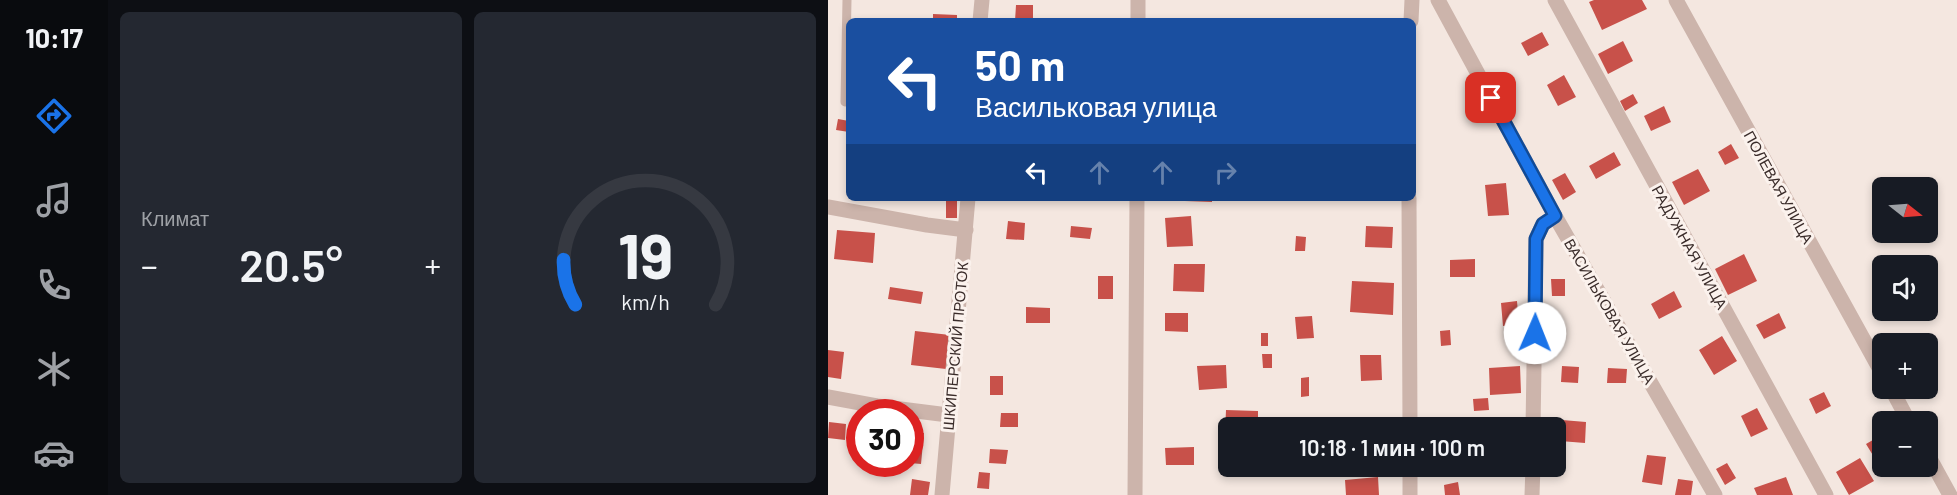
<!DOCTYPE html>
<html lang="ru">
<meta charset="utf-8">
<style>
body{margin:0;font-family:Barlow,sans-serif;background:#242831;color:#f1f3f6;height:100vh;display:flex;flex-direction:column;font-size:22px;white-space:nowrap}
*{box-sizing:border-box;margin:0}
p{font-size:20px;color:#9ea1a6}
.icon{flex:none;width:33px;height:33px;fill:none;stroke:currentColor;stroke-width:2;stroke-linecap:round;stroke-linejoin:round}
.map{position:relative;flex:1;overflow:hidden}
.drawer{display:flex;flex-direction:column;gap:12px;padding:12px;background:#0d0f14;width:720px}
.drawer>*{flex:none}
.guide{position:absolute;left:18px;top:18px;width:570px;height:183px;border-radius:9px;box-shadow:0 3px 9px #0003;background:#1a4fa0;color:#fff;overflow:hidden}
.needle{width:39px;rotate:107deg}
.controls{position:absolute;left:1044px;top:177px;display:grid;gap:12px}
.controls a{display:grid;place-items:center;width:66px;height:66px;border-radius:9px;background:#171b24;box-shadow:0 3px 9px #0003;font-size:30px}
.speed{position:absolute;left:18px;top:399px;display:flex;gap:12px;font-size:30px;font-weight:700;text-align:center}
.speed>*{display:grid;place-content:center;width:78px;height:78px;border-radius:50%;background:#171b24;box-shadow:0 3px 9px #0003;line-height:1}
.speed .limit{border:9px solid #d22;background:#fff;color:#111}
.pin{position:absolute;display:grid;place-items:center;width:51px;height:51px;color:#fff;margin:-26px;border-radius:12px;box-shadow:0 3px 9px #0006}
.me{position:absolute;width:66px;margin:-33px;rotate:1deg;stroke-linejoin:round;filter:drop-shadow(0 0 4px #0008)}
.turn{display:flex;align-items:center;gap:21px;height:126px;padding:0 30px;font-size:27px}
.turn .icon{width:78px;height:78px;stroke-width:2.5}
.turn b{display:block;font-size:42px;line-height:51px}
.lanes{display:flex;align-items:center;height:57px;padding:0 30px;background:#0003;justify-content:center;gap:30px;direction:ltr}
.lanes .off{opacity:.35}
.big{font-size:45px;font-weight:600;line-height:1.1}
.drawer .widget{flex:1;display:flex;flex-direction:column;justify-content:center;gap:9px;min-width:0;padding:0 21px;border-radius:9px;background:#242831}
.drawer .dial{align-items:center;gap:0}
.dial svg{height:156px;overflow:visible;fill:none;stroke:#363941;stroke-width:7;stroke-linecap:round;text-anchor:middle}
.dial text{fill:#f1f3f6;stroke:none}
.heat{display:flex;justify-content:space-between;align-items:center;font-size:33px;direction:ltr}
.drawer .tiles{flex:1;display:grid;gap:12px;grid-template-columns:repeat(2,1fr)}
.trip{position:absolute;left:390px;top:417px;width:348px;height:60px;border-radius:9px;background:#171b24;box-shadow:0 3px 9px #0003;font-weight:600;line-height:60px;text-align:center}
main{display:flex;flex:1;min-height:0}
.dock{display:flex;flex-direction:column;width:108px;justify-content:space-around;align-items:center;background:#090b0e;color:#9ea1a6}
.dock .icon{width:42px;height:42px}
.dock .selected{color:#1a73e8}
.dock b{font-size:27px;color:#f1f3f6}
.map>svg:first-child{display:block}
.building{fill:#c8514a}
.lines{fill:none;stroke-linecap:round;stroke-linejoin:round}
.service{stroke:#ccb4ab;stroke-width:9}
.minor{stroke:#ccb4ab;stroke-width:15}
.route-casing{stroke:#114b97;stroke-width:15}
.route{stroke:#1a73e8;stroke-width:10}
.labels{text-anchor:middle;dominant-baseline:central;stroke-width:6;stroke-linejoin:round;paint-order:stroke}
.street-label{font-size:15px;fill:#3a2c2a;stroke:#fbf2ed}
</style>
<main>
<nav class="dock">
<b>10:17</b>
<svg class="icon selected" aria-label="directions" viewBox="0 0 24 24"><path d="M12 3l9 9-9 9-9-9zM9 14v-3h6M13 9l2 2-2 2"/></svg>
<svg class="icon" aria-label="music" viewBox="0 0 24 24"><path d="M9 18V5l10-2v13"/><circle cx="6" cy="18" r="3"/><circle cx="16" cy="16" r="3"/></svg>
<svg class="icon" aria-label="phone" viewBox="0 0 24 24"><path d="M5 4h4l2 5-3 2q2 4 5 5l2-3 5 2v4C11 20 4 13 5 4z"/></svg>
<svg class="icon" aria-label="climate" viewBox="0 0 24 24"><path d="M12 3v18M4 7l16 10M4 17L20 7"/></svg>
<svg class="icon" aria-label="car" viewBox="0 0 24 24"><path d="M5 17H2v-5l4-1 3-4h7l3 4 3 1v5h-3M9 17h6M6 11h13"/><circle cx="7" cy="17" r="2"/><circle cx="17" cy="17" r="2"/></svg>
</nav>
<section class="drawer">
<div class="tiles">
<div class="widget"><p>Климат</p>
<div class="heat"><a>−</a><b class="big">20.5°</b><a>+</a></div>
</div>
<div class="widget dial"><svg viewBox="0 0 100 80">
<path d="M14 69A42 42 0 1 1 86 69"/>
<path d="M14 69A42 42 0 0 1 8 46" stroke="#1a73e8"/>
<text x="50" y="56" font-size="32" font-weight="700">19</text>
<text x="50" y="72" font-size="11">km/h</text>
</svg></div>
</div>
</section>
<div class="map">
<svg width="1129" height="495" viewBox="0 0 1129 495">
<rect width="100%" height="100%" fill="#f4e7e0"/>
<path class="building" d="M766 0H814L819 9 774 30 761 2Z
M188 5H205V21H187Z
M105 14 129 15V21H105Z
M714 32 721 45 700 56 693 43Z
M795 41 805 61 780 74 770 54Z
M736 75 748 97 730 106 719 85Z
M805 94 810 103 797 111 792 101Z
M836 106 843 122 823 131 816 116Z
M10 119 21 121V132L8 130Z
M903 144 911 158 897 165 890 152Z
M786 152 793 165 768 179 761 166Z
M870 169 882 191 856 205 844 182Z
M737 173 748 192 735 200 724 180Z
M678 183 681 215 660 216 657 185Z
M118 198H129V218H118Z
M357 198H384V202L357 201Z
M363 216 365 246 339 247 337 218Z
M180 221 197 223 196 240 178 239Z
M243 226 264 228 262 239 242 237Z
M538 226 565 227 564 248 537 247Z
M9 230 47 233 45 263 6 259Z
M468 236 478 237 477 251H467Z
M916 254 929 281 900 295 887 269Z
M647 259V277H622V260Z
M346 264H377L376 292 345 291Z
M270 276H285V299H270Z
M723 279H737V296H724Z
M524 281 566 283 565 315 522 312Z
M62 287 95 292 93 304 60 299Z
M846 291 854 307 831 319 823 304Z
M689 301 691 325 675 326 673 303Z
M198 307 222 308V323H198Z
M337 313H360V332L337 331Z
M951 313 958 328 936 339 928 325Z
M484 316 486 338 469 339 467 317Z
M622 330 623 345 613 346 612 331Z
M87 331 122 335 118 369 83 365Z
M433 333H440V346H433Z
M894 336 909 361 886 375 871 350Z
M0 350 16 352 13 379 0 377Z
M434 354H444V368H435Z
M532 355H553L554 380 533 381Z
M398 365 399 388 371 390 369 366Z
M692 366 693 393 662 395 661 368Z
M734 366 751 367 750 383 733 382Z
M780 368 799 369 798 383H779Z
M162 376H175V395H162Z
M481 377V396L473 397V378Z
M996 392 1003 406 988 414 981 399Z
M660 398 661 410 646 411 645 399Z
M929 408 940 429 923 437 913 416Z
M398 410 430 411V428H400V433H397Z
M173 413H190V427H172Z
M734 420 758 422 757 443 732 441Z
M1 422 18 424 17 440 0 438Z
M82 431 96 433 93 464 82 463Z
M1050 437 1054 444V451L1046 457 1038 444Z
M366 447V465H338L337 448Z
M162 449 180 450 178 464 161 463Z
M819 455 838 457 834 485 814 482Z
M1032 458 1046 481 1021 495 1008 472Z
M899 463 908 478 897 485 888 469Z
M151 472 162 473 161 489 149 488Z
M550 477 551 495H518L517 480Z
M958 477 965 495H929L926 488Z
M84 479 102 482 100 495H82Z
M850 479 865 481 863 495H847Z
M630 482 632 495H617L616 485Z"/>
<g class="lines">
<path class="service" d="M17 102 19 0"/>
<path class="minor" d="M610 0 727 216 887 495
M727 0 998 495
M848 0 1054 373
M152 21 154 0
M310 21V0
M583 21 584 0
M581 198 582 428
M0 207 99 225 138 230
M1063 388 1081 422
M0 397 49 406 120 415
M705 428 708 239 715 224 727 216
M1100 455 1122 495
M582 466V495
M114 495 140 198
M307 495 309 198
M704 495 705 466"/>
</g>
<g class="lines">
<g class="route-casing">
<path id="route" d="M663 98 727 216 715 224 708 239 707 333"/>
</g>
<use href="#route" class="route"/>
</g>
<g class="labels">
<g class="street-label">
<text transform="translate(951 187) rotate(61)">ПОЛЕВАЯ УЛИЦА</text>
<text transform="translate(862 247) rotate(61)">РАДУЖНАЯ УЛИЦА</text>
<text transform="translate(782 311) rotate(60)">ВАСИЛЬКОВАЯ УЛИЦА</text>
<text transform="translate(127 346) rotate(-85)">ШКИПЕРСКИЙ ПРОТОК</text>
</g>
</g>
</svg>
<div class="controls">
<a><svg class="needle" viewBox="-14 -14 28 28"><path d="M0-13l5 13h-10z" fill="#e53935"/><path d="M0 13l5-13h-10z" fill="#9ea1a6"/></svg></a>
<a><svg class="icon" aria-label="sound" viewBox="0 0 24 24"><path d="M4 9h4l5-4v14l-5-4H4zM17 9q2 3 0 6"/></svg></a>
<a>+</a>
<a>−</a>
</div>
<div class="speed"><div class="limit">30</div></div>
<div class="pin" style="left:663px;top:98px;background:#d93025"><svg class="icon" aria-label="arrive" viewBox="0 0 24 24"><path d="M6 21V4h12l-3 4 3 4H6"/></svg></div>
<svg class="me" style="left:707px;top:333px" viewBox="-20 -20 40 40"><circle r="19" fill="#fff"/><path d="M0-13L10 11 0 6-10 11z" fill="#1a73e8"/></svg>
<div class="trip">10:18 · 1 мин · 100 m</div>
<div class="guide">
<div class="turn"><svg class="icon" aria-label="left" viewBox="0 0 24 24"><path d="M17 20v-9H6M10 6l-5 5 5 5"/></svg><div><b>50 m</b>Васильковая улица</div></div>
<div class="lanes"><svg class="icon" aria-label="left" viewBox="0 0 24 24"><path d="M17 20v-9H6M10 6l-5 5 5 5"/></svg><svg class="icon off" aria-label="ahead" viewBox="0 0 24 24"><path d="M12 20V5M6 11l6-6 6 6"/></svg><svg class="icon off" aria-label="ahead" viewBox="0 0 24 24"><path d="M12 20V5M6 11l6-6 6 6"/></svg><svg class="icon off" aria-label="right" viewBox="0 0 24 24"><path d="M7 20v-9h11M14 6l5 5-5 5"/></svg></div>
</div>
</div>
</main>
